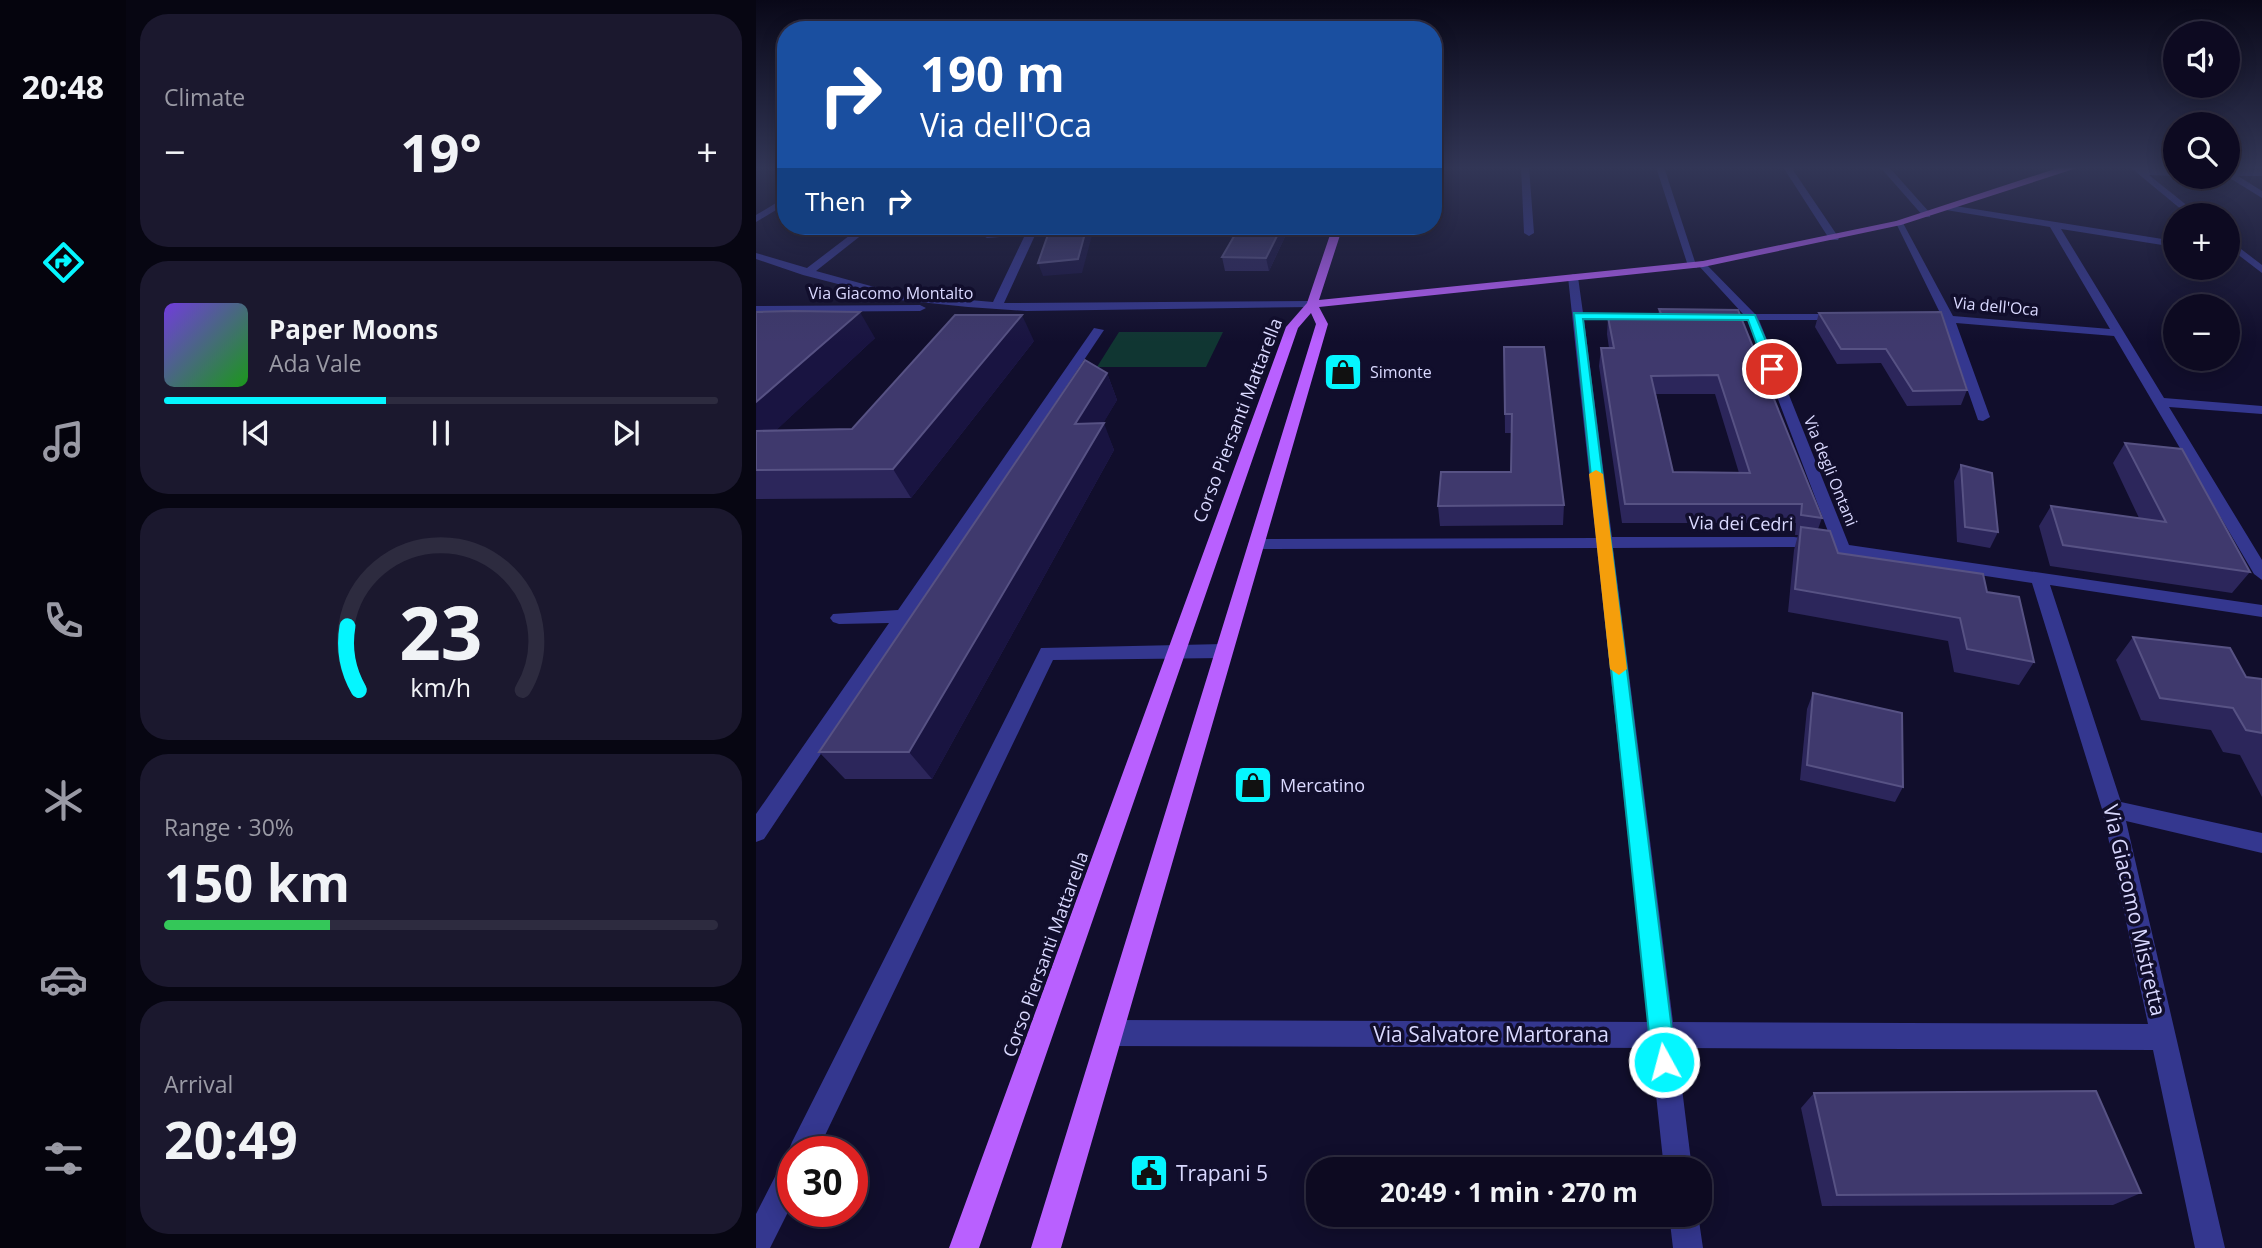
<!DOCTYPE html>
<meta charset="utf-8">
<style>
body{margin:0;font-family:"Open Sans",sans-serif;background:#1b182e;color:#f1f3f6;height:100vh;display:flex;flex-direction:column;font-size:26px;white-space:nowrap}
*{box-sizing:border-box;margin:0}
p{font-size:23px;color:#9a9aa5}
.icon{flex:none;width:38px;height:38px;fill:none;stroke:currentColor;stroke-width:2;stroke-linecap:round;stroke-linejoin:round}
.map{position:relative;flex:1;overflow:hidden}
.details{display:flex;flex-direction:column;gap:14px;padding:14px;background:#070612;width:630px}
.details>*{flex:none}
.hud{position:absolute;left:21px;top:21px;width:665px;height:214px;border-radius:28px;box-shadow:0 4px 18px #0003,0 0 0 2px #2d2b3f;background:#1a4fa0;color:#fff;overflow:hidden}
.controls{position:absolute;left:1407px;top:21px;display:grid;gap:14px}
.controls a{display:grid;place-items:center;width:77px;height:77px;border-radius:50%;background:#0d0a21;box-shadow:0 4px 18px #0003,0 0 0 2px #2d2b3f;font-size:35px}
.speed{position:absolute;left:21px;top:1136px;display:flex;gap:14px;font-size:35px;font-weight:700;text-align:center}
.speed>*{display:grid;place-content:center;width:91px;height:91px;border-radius:50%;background:#0d0a21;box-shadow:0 4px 18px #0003,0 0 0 2px #2d2b3f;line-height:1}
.speed .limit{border:10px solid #d22;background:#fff;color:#111}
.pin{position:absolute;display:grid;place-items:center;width:60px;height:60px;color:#fff;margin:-30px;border:4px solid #fff;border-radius:50%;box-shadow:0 2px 7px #0007}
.me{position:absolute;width:77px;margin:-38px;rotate:353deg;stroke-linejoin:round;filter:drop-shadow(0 0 5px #0008)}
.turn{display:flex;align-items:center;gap:24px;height:147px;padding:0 28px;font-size:32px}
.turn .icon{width:91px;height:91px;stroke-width:2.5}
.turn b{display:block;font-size:49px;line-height:60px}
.then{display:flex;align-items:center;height:66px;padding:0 28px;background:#0003;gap:14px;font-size:26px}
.big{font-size:52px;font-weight:700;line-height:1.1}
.details .card{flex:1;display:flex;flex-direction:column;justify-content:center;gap:10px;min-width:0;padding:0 24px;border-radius:28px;background:#1b182e}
.details .dial{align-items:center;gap:0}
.dial svg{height:182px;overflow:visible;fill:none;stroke:#2d2b3f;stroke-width:7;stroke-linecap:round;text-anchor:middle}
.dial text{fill:#f1f3f6;stroke:none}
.song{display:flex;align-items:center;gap:21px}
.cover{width:84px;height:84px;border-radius:10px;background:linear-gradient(135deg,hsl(260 70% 55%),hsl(120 70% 35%))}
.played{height:7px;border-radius:4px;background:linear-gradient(90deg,#05f6ff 40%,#2d2b3f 40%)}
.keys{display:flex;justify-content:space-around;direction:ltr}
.heat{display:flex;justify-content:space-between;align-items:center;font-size:38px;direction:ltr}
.charge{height:10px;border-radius:5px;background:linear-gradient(90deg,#34c759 30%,#2d2b3f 0)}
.trip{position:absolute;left:550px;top:1157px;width:406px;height:70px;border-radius:28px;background:#0d0a21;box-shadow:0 4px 18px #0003,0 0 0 2px #2d2b3f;font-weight:700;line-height:70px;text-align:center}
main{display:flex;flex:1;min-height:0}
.menu{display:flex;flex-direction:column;width:126px;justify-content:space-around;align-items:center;background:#05040d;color:#9a9aa5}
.menu .icon{width:49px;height:49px}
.menu .active{color:#05f6ff}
.menu b{font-size:32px;color:#f1f3f6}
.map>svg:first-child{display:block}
.green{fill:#103632}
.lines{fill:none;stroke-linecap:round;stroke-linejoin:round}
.minor{fill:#34378f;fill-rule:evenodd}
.major{fill:#b960ff;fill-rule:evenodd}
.wall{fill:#2c265b;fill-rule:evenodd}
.shaded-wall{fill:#191441}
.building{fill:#3f396d;stroke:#575284;stroke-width:2;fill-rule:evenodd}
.route{fill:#05f6ff;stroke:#03a0a6;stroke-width:2}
.slow{fill:#f59e0b}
.labels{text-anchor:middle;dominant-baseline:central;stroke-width:7;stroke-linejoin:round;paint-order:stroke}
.far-street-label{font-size:16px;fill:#dad9ff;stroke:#110e2c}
.far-poi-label{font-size:16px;fill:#dad9ff;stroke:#110e2c;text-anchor:start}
.street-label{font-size:18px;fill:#dad9ff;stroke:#110e2c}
.poi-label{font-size:18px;fill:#dad9ff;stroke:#110e2c;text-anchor:start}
.near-street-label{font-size:21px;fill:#dad9ff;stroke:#110e2c}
.near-poi-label{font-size:21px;fill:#dad9ff;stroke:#110e2c;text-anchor:start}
</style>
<main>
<nav class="menu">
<b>20:48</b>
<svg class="icon active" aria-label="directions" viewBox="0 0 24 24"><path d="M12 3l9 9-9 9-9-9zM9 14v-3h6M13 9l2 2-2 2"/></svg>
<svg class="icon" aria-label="music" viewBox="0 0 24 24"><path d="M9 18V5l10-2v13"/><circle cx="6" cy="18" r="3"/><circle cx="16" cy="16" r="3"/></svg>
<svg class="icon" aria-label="phone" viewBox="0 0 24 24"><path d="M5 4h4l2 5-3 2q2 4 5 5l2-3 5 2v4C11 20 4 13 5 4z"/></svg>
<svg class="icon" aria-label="climate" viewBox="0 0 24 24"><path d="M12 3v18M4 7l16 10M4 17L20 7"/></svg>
<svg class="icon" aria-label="car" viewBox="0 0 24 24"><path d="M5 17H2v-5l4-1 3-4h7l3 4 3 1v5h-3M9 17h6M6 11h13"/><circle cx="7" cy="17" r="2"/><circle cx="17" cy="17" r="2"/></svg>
<svg class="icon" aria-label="filters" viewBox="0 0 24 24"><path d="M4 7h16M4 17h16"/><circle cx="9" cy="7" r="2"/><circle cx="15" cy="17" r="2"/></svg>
</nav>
<section class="details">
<div class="card"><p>Climate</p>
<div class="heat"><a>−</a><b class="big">19°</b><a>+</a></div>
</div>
<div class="card">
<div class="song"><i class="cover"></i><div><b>Paper Moons</b><p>Ada Vale</p></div></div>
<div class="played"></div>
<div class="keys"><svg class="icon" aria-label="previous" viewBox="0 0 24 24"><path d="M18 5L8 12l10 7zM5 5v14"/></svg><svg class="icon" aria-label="pause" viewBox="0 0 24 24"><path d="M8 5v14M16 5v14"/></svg><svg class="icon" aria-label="next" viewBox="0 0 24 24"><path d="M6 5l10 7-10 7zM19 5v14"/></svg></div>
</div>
<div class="card dial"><svg viewBox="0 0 100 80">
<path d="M14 69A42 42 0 1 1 86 69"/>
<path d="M14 69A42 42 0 0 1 9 41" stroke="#05f6ff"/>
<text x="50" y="56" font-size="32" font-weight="700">23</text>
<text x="50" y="72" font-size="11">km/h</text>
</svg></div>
<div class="card"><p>Range · 30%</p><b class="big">150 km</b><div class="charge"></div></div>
<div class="card"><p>Arrival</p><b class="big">20:49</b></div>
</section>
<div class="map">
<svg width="1506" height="1248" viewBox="0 0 1506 1248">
<rect width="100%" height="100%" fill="#110e2c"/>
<path class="green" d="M363 332H467L450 367H341Z"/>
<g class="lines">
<path class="minor" d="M765 167H773L778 233 773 236 768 233Z
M900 167H908L941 268 932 266Z
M1027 167H1035L1083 238 1082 240H1074Z
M1124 167H1133L1174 213V217H1168Z
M1374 167 1419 170V176L1393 175 1443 215H1432Z
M1472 170H1506V176H1482L1506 191V198L1472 177Z
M30 197V204L0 222V215Z
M1193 205 1419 241V247L1305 229 1408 398 1506 406V414L1413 407 1506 560V580L1498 574 1358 336 1200 323 1234 417 1227 421 1222 420 1188 322 1164 320 1158 317 1164 314 1185 315 1139 221 1147 223 1197 316 1354 329 1294 227 1190 210V206Z
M106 226H117L60 271 144 294 237 302 269 235 231 238 226 235 231 232 276 228 281 231 248 303 556 301 562 304 556 307 270 311 212 307 144 300 47 275 0 259V253L51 268Z
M1472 239 1506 265V273L1472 247Z
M947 261 999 314H1084L1090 317 1084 320H1003L1093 545 1506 605V617L1294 585 1365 802 1506 833V853L1370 821 1469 1248H1439L1397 1050 921 1048 936 1169H908L895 1048 356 1046 347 1042 343 1033 347 1024 356 1020 892 1022 841 548 500 549 492 544 500 539 840 538 812 277 817 274 822 277 827 313 919 314 925 317 919 320H828L856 537H1038L1076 542 992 320H961L955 317 961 314H987L943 266V262ZM1038 547 1276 583 1346 809 1392 1024 917 1022 857 548Z
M0 306 164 305 170 308 164 311 0 312Z
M338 328 348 330 8 839 0 842V814L133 623 83 624 77 622 74 618 77 614 142 610Z
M468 644 474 646 477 651 474 656 468 658 297 660 61 1152H37V1202L14 1248H0V1214L27 1161 35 1158 32 1152 36 1142 285 648Z
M913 1214H942L947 1248H917Z"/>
<path class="major" d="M1305 167H1324L1145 225 947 267 563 307 572 324 305 1248H275L560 324 555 313 542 328 223 1248H193L530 327 551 303 577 226H587L563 300 947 261 1140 221Z"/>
</g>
<path class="wall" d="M473 226H534L513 271H469L466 257 477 239H475Z
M903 309 982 310 1066 518 1062 529 1082 553 1231 592 1278 662 1263 685 1198 672 1192 641 1032 612 1038 550 1042 535H1039L1040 523H866L843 366 845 348H853L851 334 852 317 902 316ZM900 394H959L983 473 917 472Z
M0 312 119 338 19 431 96 429 278 341 155 498 0 499Z
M1063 313 1211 390 1205 405 1151 406 1125 363 1081 364 1059 327Z
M748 347 808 505 807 525 684 526 682 506 755 472 756 433H749Z
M351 373 361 400 347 423 358 450 176 779H89L63 752Z
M1369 443 1494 572 1476 593 1294 566 1283 526 1295 506 1383 518 1357 463Z
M1205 465 1242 532 1234 548 1201 542 1198 481Z
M1377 637 1490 677 1506 679V797L1484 755 1467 752 1455 730 1385 720 1360 660Z
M1057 693 1147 787 1139 802 1044 780 1051 709Z
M1058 1093 1385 1193 1357 1205 1066 1206 1045 1108Z"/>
<path class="shaded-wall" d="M331 226H337L338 228 326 273 287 276 282 263Z
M473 226H485L487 238 475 239Z
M526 226H534L513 271 510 258Z
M104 312 119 338 0 449V402Z
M266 315 278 341 155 498 137 469Z
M351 373 361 400 331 451 319 424Z
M348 423 358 450 176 779 153 752Z"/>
<path class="building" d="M295 226H331L322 259 282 263Z
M484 226H526L510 258 466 257Z
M903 309 982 310 1066 518 1045 515 1046 504H869L845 348H858L852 317 906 316ZM962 375 994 473 917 472 895 376Z
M0 312 38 311 104 312 0 402Z
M1185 312 1211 390 1157 391 1130 349H1085L1063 313Z
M199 315H266L137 469 0 470V431L96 429Z
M748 347H788L808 505 682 506 685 472H755L756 414H749Z
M329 360 351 373 319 424 348 423 153 752H63Z
M1369 443 1426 449 1494 572 1307 545 1295 506 1410 522Z
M1205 465 1236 473 1242 532 1209 527Z
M1045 527 1074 531 1082 553 1227 574 1231 592 1263 597 1278 662 1211 649 1204 618 1039 589Z
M1377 637 1474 648 1490 677 1506 679V733L1490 730 1477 708 1404 698Z
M1057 693 1146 713 1147 787 1051 765Z
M1340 1091 1385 1193 1081 1195 1058 1093Z"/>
<linearGradient id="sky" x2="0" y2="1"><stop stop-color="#090818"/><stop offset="0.49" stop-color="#323656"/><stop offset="1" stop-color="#323656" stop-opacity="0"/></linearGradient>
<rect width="1506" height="342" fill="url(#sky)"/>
<path class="route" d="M818 313 999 315 1022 369 1016 372 1010 369 992 320 827 319 920 1062 917 1070 908 1074 900 1070 896 1062Z"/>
<path class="slow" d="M840 470 847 474 871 669 863 675 854 669 833 474Z"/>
<defs>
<g id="shop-square" transform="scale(2.0125)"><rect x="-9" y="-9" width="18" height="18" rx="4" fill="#05f6ff" stroke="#110e2c"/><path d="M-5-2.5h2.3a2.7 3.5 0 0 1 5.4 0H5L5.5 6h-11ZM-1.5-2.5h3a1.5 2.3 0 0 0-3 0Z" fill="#111"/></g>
<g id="civic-square" transform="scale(2.0125)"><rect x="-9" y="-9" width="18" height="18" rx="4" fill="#05f6ff" stroke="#110e2c"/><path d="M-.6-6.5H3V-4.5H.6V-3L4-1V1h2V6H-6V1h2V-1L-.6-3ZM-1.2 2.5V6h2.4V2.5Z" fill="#111"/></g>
</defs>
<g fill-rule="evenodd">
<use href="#shop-square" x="587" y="372"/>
<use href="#shop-square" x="497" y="785"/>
<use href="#civic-square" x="393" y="1173"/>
</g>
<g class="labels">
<g class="far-street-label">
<text x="135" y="293">Via Giacomo Montalto</text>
<text transform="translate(1240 306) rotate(5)">Via dell'Oca</text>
<text transform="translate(1075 471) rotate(68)">Via degli Ontani</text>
</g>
<g class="far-poi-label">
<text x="614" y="372">Simonte</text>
</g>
<g class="street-label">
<text transform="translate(481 420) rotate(-69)">Corso Piersanti Mattarella</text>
<text transform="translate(985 523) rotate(1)">Via dei Cedri</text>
<text transform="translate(289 954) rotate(-70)">Corso Piersanti Mattarella</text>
</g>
<g class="poi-label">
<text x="524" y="785">Mercatino</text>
</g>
<g class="near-street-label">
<text transform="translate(1379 910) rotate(77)">Via Giacomo Mistretta</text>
<text x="735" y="1034">Via Salvatore Martorana</text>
</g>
<g class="near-poi-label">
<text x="420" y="1173">Trapani 5</text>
</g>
</g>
</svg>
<div class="controls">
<a><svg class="icon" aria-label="sound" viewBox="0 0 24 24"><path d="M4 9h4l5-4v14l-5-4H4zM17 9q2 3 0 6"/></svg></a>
<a><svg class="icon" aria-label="search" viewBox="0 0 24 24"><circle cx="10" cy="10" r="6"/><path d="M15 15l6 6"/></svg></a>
<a>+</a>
<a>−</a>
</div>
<div class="speed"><div class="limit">30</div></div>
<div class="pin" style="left:1016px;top:369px;background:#d93025"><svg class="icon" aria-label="arrive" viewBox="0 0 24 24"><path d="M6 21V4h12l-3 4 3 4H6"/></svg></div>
<svg class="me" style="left:908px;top:1062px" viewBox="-20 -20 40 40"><circle r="17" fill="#05f6ff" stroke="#fff" stroke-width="3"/><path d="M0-11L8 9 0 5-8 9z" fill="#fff"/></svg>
<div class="trip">20:49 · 1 min · 270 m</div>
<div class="hud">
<div class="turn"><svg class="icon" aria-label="right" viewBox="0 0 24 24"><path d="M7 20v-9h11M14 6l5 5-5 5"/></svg><div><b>190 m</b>Via dell'Oca</div></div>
<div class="then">Then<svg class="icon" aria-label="right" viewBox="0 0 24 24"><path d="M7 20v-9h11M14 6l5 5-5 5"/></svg></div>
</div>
</div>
</main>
